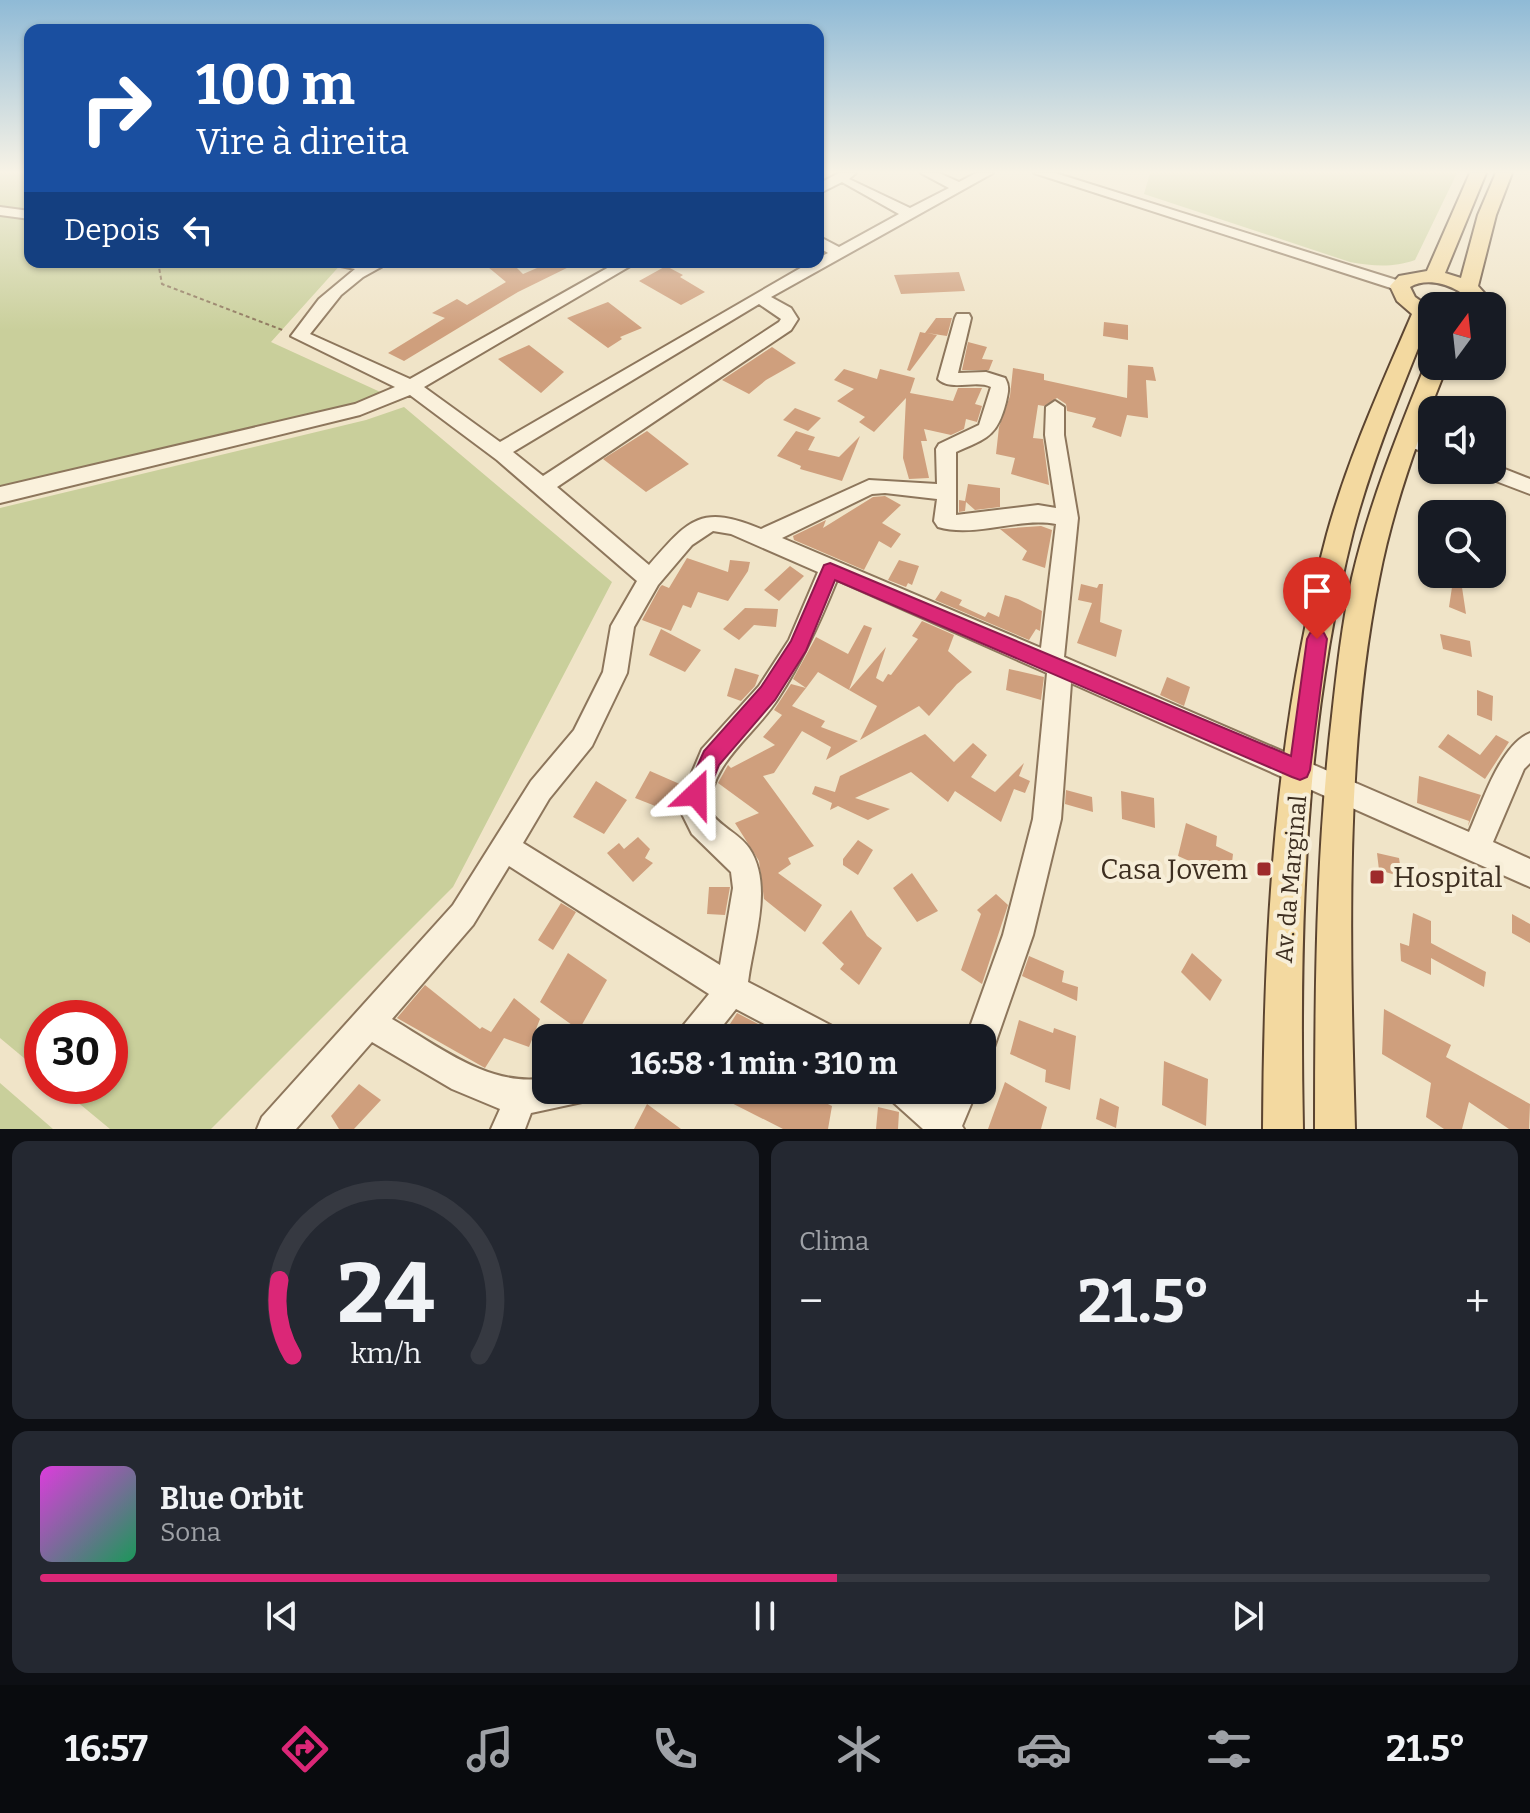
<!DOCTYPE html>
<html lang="pt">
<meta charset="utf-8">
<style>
body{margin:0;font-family:Bitter,serif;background:#242831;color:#f1f3f6;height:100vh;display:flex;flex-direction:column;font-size:30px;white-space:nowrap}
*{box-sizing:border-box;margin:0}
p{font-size:26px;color:#9ea1a6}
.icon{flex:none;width:44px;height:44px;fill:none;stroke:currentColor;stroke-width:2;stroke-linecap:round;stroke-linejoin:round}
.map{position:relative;height:1129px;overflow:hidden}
.panel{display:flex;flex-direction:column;gap:12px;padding:12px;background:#0d0f14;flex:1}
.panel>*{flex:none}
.hud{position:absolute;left:24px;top:24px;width:800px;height:244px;border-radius:16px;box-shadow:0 2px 6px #0004;background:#1a4fa0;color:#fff;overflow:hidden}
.needle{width:52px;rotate:15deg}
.buttons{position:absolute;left:1418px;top:292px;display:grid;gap:16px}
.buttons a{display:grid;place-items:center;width:88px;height:88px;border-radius:16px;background:#171b24;box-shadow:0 2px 6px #0004;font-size:40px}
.speed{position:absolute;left:24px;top:1000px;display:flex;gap:16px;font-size:40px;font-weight:700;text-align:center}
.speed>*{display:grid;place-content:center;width:104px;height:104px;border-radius:50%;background:#171b24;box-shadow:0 2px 6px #0004;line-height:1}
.speed .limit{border:12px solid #d22;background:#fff;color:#111}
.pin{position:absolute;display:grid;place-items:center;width:68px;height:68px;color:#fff;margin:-82px -34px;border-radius:50% 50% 50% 0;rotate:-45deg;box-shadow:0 0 8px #0007}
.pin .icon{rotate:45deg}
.me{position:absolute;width:88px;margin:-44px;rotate:23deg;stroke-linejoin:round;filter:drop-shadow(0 0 6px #0008)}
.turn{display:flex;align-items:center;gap:28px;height:168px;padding:0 40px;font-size:36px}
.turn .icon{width:104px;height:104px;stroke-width:2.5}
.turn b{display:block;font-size:56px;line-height:68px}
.then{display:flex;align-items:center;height:76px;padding:0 40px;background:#0003;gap:16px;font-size:30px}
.big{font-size:60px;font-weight:700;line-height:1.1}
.panel .card{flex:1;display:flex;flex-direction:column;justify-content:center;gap:12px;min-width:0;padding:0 28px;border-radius:16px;background:#242831}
.panel .dial{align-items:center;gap:0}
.dial svg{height:208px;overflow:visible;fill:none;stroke:#363941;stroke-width:7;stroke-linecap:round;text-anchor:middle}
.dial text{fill:#f1f3f6;stroke:none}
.song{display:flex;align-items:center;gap:24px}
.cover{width:96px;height:96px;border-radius:12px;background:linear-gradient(135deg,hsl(300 70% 55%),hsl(150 70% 35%))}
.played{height:8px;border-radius:4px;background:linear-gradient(90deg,#db2777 55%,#363941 55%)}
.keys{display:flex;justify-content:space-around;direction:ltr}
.heat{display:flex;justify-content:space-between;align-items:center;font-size:44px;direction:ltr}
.panel .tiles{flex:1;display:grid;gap:12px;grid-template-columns:1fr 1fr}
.card:last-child{grid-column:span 2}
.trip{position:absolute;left:532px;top:1024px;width:464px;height:80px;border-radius:16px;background:#171b24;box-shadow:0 2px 6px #0004;font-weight:700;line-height:80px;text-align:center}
.tab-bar{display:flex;height:128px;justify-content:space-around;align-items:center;background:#090b0e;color:#9ea1a6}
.tab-bar .icon{width:56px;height:56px}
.tab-bar .selected{color:#db2777}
.tab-bar b{font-size:36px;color:#f1f3f6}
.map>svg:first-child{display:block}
.green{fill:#c9cf9b}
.building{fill:#cf9f7d}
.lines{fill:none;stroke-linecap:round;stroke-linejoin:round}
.minor-casing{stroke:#8d765c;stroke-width:4}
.major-casing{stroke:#5b4430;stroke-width:4}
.path{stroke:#8d765c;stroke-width:2;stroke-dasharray:4 3;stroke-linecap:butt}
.minor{fill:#faf1dc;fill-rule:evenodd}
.major{fill:#f3d9a0;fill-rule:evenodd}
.route{fill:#db2777;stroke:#8e194d;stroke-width:2}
.poi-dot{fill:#9e2a2b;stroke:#f7eed8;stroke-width:3}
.labels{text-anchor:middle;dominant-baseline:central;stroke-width:8;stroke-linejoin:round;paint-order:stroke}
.street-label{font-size:24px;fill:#3d2e20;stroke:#f7eed8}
.near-poi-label{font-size:28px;fill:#3d2e20;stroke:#f7eed8;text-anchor:end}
</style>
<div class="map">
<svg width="1530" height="1129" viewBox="0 0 1530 1129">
<rect width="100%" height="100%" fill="#f0e4c8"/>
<path class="green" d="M0 173H30V262H343L271 342 400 401 364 414 0 500Z
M1150 173H1457L1415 260C1392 268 1373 266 1350 262L1144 194Z
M404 407 612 582 453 887 211 1129H110L58 1086H110V1018H42V1073L0 1038V508L366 420Z
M0 1083 53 1129H0Z"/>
<path class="building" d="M482 262H511L523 274 551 262H572L573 265 518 292 404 361 388 353 445 318 432 313 457 299 467 305 506 282Z
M666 266 683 275 680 277 705 292 681 305 639 281Z
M959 272 965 291 901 294 894 275Z
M608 302 642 328 620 337 622 339 608 348 567 318Z
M936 318H952L947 336 927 333 937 335 910 371 907 370 920 332 925 333Z
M1104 322 1128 325V340L1103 336Z
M968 342 987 347 982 359 993 360 989 370H962Z
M529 345 564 372 541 393 498 359Z
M772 347 796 363 766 380 749 394 722 380Z
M1128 365 1153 367 1156 381 1146 380 1148 418 1127 415 1121 437 1092 427 1096 418 1067 411 1066 404 1057 398 1044 406 1038 405 1033 438 1043 439 1049 485 1011 474 1015 458 996 454 999 427 1010 396 1013 368 1044 374V380L1127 398Z
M844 369 877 379 880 369 915 378 910 393 953 401 958 388H982L975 404 982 406 977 422 966 419 964 429 951 435 924 429 927 441H921L929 478 909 479 903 458 906 398 874 432 859 422 865 417 837 401 854 389 834 380Z
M795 408 821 418 808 431 783 420Z
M647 431 689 464 646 492 603 459Z
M796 431 815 437 808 450 839 457 860 436 842 481 800 469 801 466 777 456Z
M968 484 1000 488V507L975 510 966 502 965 511 959 512V500L965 501Z
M885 496 901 505 882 523 901 534 891 548 879 541 864 570 794 540 793 536 826 520 823 528 873 497Z
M1041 526 1052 530 1045 568 1022 560 1027 551 1000 529Z
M687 558 728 572 730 560 750 562 748 571 728 601 698 592 691 608 683 605 671 631 642 620 660 587 662 585 669 588Z
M899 560 919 566 912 585 908 583 906 587 888 580Z
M790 566 804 576 779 601 764 590Z
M1454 574H1460L1466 614 1449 607Z
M1081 584 1097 588 1099 584H1103L1100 622 1122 630 1116 657 1077 643 1092 603 1078 600Z
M941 591 962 600 959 605 985 617 988 612 999 617 1005 595 1018 599 1042 611 1040 631 1036 629 1029 640 935 600Z
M745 608 778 609 776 627 754 625 739 640 723 629Z
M922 621 954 635 948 651 972 672 957 684 929 716 919 706 860 740 877 706 849 690 886 647 876 678 883 682 888 674 891 675 918 639 912 636Z
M864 625 872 628 849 690 818 672 806 688 793 679 816 637 848 654Z
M661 629 701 650 685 672 649 655Z
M1440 634 1470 641 1472 657 1443 649Z
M735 668 759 675 755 686 741 701 727 696Z
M1009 669 1044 677 1041 700 1006 690Z
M1167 677 1190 687 1184 706 1160 695Z
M791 684 806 688 792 706 825 721 821 727 858 741 826 760 831 747 802 731 774 773 763 776 814 846 788 858 791 864 778 873 822 905 805 932 764 899 759 861 735 823 759 813 718 783 728 765 731 768 775 745 763 737 782 715 774 710Z
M1477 690 1493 696 1492 721 1477 715Z
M925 734 954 762 973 743 987 755 971 777 995 792 1024 763 1019 776 1030 781 1025 793 1014 789 1001 822 955 791 948 802 911 772 855 798 890 809 868 820 838 806 830 810 832 803 812 794 815 786 835 792 840 776Z
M1448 734 1480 755 1496 735 1509 742 1485 779 1438 747Z
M650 771 682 785 668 811 635 798Z
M1419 776 1481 795 1468 826 1469 821 1417 803Z
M596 781 627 800 604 834 573 817Z
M1066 790 1092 797 1093 812 1065 804Z
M1121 791 1154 798 1155 828 1122 819Z
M1186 823 1217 836 1216 846 1233 854 1230 879 1178 856Z
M638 837 650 849 645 858 653 863 633 882 607 853 619 843 624 849Z
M858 840 873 850 858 875 843 865V859Z
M1377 853 1399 858 1402 877 1379 870Z
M912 873 938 911 917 922 893 888Z
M709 887H730L725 915 707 914Z
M996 894 1008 905 982 984 961 970 981 914 977 910Z
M561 903 576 912 553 950 538 940Z
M851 910 867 936 882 948 859 985 840 969 844 964 822 943Z
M1413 913 1431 921V943L1486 972 1484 987 1431 958V975L1401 961 1400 943 1409 946Z
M1512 914 1530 924V943L1512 933Z
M568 953 607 980 579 1030 540 1002Z
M1192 953 1222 980 1210 1001 1181 972Z
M1029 956 1064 971 1062 982 1078 987 1077 1001 1022 976Z
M425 985 480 1029 482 1027 491 1032 514 998 540 1019 529 1047 504 1038 485 1068 397 1018Z
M1384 1009 1451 1045 1446 1057 1530 1104 1529 1129H1509L1469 1102 1462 1129H1444L1426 1117 1431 1083 1382 1054Z
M737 1013 785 1038H721Z
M1019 1020 1053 1033 1054 1028 1076 1036 1070 1090 1045 1082 1046 1070 1010 1054Z
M1164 1061 1208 1079 1206 1126 1162 1105Z
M1005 1082 1047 1107 1041 1129H988Z
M359 1084 381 1100 354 1129H339L331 1116Z
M706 1090H786L806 1098 807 1094 832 1106 828 1129H783Z
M1100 1098 1119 1107 1116 1128 1096 1119Z
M647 1104 681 1129H634Z
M878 1107 899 1112 898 1129H876Z"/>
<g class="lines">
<g class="minor-casing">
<path id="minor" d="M839 173H856L849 179 910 208 949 188 921 173H939L959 182 976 173H993L771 297 791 308 798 319 791 330 557 487 649 565C689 519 701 504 761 529L869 480 937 484 936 449 939 444 979 425 991 387C976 379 951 392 938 379L955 318 957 314H969L971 318 958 373 986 372 1005 378C1010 387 1008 392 1006 402 997 437 987 438 956 452V515L1038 505 1056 508 1045 435 1046 407 1055 401 1064 407V435L1078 518 1064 657 1469 832C1482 803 1500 745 1530 733V763L1524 769 1493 842 1530 859V887L1071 683 1061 819 1033 935 993 1050 982 1055V1038H966L1003 935 1033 819 1047 673 837 580C820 622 803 660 779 697 755 736 711 760 709 810 718 826 739 833 749 848 774 885 753 941 748 982L834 1027 839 1038H791L736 1009 713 1038H677L682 1027 709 994 509 866 473 925 392 1019C438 1046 490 1088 546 1078V1090H586L582 1102 531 1113 525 1129H491L500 1109 452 1089 372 1042 296 1129H257L262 1117 453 905 531 781 574 730 603 672 611 626 637 581 497 460 410 395 360 415 0 503V487L355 404 395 387 291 336 319 299 355 269 336 265 334 262H390L363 277 341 295 310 334 410 379 618 262H637L424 387 500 442 811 262H818V258L828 253 818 247V236L839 247 899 214 842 182 818 194V184ZM759 304 781 319 779 322 543 476 513 452ZM885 493 937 499 934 521 938 527C975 538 1017 517 1056 524L1041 648 782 538 872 494ZM713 531 731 534 818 572 789 640 759 686 702 749 683 794 681 812 692 834 731 872 733 888 720 965 523 843 549 799 592 746 627 673 634 627 658 585 692 545Z
M1034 173H1055L1406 283 1408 286 1406 289H1394Z
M0 207 30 211V219L0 215Z
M1409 432 1432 440V455L1402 444 1399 439Z
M1492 464 1530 479V494L1480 475 1477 470H1492Z
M889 1090H929L940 1100 944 1090H977L962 1126 964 1129H923L893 1102Z"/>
</g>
<g class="major-casing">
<path id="major" d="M1470 173H1486L1445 273 1461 278 1478 215 1496 173H1512L1496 215 1478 286 1496 306 1492 310V306H1476C1462 288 1431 275 1410 287L1415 297 1432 309V322L1429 321C1401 391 1372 460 1353 532 1304 727 1299 930 1303 1129H1263C1264 929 1275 728 1327 534 1348 458 1381 386 1412 314L1397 301 1390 286 1399 276 1427 271Z
M1432 360V366H1447C1419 435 1393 506 1379 579 1344 752 1350 953 1355 1129H1315C1315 991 1316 853 1332 716 1337 670 1342 624 1352 578 1369 505 1397 435 1425 366Z"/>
</g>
<path class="path" d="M158 262 162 284 285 331"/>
<use href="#minor" class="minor"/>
<use href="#major" class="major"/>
</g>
<linearGradient id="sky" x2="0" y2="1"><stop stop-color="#8fbad6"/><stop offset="0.52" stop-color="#f8f3e6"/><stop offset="1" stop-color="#f8f3e6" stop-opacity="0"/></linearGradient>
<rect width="1530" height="331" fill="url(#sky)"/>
<path class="route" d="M830 563 1291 756 1307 639 1310 633 1317 631 1324 633 1327 639 1310 770 1307 777 1300 780 1292 777 835 580 806 651 775 700 719 765 704 802 696 805 688 802 685 794 704 751 761 687 791 641 824 565Z"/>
<g class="poi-dot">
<rect x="1256" y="861" width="16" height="16" rx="4"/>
<rect x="1369" y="869" width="16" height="16" rx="4"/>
</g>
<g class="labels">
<g class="street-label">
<text transform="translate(1291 879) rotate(-85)">Av. da Marginal</text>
</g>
<g class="near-poi-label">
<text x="1248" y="869">Casa Jovem</text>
<text x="1393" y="877" text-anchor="start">Hospital</text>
</g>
</g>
</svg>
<div class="buttons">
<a><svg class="needle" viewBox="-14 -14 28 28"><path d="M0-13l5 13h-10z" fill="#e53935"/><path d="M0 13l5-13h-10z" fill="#9ea1a6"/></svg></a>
<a><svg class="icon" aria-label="sound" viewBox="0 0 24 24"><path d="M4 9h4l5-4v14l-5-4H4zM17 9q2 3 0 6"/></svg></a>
<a><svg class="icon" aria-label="search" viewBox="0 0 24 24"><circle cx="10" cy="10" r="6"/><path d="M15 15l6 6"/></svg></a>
</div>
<div class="speed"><div class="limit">30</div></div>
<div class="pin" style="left:1317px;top:639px;background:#d93025"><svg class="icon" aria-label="arrive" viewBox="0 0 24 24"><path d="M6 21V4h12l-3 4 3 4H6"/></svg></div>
<svg class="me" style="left:696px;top:794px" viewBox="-20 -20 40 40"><path d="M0-17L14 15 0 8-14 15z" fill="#db2777" stroke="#fff" stroke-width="4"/></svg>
<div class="trip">16:58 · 1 min · 310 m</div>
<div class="hud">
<div class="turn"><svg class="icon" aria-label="right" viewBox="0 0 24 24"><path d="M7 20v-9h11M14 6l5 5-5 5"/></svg><div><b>100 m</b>Vire à direita</div></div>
<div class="then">Depois<svg class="icon" aria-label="left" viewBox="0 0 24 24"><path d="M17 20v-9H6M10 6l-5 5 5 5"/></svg></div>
</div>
</div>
<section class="panel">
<div class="tiles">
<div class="card dial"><svg viewBox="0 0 100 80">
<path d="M14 69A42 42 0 1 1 86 69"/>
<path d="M14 69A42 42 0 0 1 9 40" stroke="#db2777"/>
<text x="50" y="56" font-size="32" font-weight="700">24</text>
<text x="50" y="72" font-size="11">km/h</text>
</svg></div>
<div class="card"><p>Clima</p>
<div class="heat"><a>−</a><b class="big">21.5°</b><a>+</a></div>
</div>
<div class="card">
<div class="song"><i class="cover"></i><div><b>Blue Orbit</b><p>Sona</p></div></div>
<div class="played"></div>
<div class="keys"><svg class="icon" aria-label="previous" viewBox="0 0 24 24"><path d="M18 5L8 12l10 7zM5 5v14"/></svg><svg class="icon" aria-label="pause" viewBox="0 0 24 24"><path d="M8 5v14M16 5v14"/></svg><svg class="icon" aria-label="next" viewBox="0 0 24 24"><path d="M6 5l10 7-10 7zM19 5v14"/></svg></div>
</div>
</div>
</section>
<nav class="tab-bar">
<b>16:57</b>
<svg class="icon selected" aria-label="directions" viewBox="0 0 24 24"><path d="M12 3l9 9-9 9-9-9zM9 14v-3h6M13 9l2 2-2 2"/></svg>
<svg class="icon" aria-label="music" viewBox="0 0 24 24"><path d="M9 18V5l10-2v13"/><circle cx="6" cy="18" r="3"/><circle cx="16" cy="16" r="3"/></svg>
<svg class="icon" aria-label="phone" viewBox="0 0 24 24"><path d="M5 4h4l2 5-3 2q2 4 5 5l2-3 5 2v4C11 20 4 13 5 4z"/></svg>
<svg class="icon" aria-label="climate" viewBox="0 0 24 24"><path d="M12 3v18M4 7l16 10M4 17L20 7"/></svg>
<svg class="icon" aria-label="car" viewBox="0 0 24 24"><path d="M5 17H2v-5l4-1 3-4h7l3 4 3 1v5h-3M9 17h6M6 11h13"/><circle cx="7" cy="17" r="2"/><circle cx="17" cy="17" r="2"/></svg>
<svg class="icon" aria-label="filters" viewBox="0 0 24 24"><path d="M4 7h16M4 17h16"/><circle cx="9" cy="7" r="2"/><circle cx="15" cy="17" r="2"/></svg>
<b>21.5°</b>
</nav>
